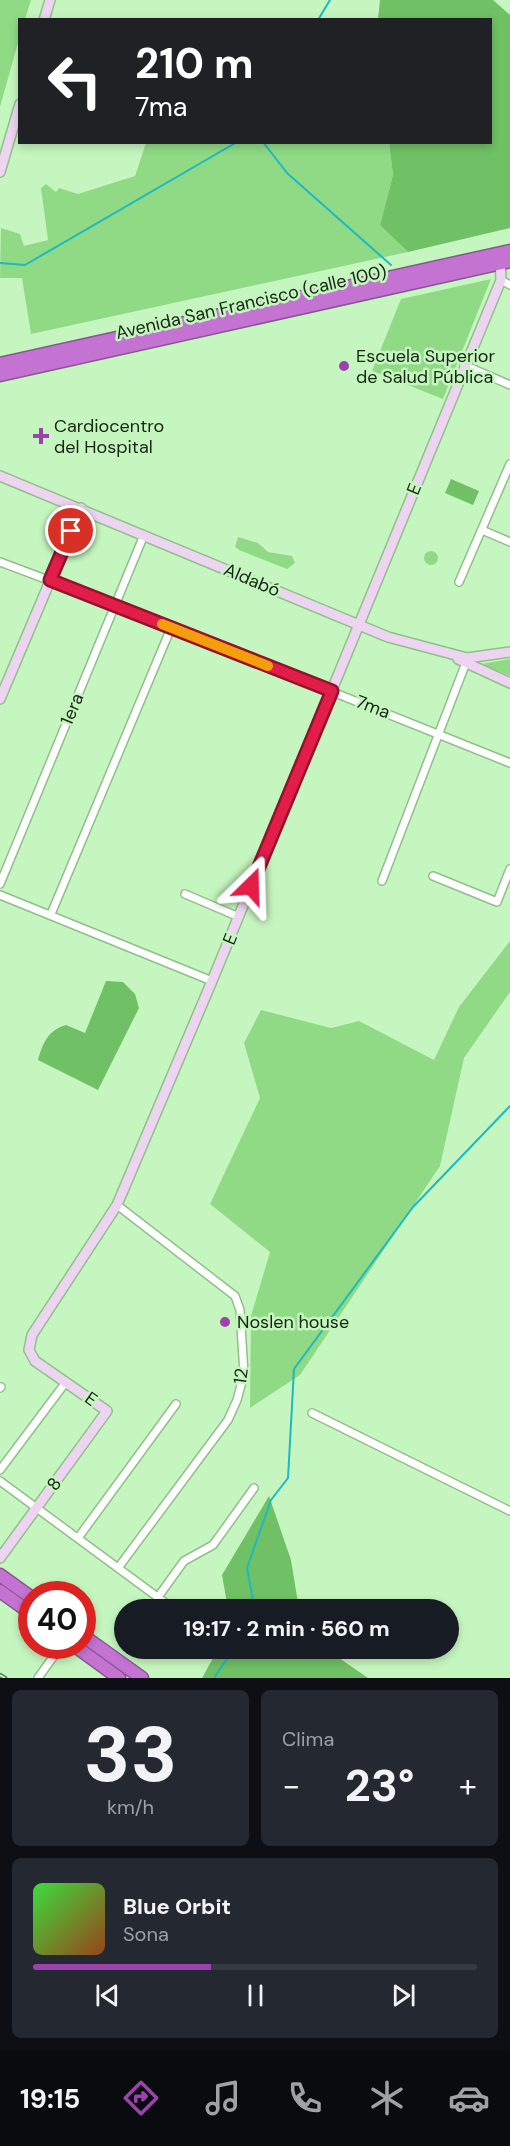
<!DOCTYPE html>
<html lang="es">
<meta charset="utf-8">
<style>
body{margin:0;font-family:"DM Sans",sans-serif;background:#242831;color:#f1f3f6;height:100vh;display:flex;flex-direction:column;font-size:22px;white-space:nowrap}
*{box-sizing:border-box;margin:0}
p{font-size:20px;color:#9ea1a6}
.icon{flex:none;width:33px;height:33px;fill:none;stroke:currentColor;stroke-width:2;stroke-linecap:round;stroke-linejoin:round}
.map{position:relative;height:1678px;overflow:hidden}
.sheet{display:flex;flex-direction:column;gap:12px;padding:12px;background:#0d0f14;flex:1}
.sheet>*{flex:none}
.hud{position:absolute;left:18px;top:18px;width:474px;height:126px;border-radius:0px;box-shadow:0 3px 9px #0003;background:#202124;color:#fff;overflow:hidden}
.speed{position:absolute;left:18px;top:1581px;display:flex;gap:12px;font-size:30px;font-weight:700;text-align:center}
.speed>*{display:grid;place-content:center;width:78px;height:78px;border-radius:50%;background:#171b24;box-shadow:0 3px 9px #0003;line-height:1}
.speed .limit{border:9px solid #d22;background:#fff;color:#111}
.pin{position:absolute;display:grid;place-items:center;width:51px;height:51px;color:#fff;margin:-26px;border:3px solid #fff;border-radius:50%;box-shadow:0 2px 6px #0007}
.me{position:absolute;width:66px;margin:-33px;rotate:22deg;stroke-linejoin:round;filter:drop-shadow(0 0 4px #0008)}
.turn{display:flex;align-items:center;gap:21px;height:126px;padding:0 18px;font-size:27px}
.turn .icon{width:78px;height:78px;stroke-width:2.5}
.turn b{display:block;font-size:42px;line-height:51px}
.big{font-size:45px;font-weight:700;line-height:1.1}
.sheet .card{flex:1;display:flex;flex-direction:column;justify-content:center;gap:9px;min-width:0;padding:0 21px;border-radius:9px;background:#242831}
.sheet .dial{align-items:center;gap:0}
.dial b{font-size:78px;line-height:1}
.song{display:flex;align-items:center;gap:18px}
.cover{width:72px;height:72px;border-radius:9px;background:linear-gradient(135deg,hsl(120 70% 55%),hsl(20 70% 35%))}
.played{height:6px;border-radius:3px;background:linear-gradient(90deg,#9d42ad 40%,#363941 40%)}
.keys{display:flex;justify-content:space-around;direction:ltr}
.heat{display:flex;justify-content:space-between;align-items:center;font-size:33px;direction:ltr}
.sheet .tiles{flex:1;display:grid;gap:12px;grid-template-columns:1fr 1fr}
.card:last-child{grid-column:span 2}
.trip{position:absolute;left:114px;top:1599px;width:345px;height:60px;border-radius:30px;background:#171b24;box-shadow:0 3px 9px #0003;font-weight:700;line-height:60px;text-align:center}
.tab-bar{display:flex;height:96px;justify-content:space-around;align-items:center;background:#090b0e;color:#9ea1a6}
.tab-bar .icon{width:42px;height:42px}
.tab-bar .active{color:#9d42ad}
.tab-bar b{font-size:27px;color:#f1f3f6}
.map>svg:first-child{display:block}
.green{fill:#90da86}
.forest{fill:#70c065}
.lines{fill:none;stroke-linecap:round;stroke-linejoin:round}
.stream{stroke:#1bbac3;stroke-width:2}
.street-casing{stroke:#91bf8a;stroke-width:10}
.secondary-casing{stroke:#91bf8a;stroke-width:12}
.highway-casing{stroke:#87588f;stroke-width:15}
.street{stroke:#fff;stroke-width:7}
.secondary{stroke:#edd5f2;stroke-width:9}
.highway{stroke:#c473d3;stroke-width:12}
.rail-casing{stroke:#577453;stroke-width:4.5}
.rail{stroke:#c6f6bf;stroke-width:2;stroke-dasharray:7;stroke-linecap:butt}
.route-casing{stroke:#92132f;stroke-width:15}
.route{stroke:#e11d48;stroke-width:10}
.slow{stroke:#f59e0b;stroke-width:10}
.poi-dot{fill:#9d42ad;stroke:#c6f6bf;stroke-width:2}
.labels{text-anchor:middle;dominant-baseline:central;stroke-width:5;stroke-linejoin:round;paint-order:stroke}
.street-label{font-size:18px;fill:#152612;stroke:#c6f6bf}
.poi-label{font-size:18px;fill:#152612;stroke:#c6f6bf;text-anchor:start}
</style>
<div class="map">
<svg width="510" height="1678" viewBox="0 0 510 1678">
<rect width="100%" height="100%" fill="#c6f6bf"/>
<path class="green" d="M0 0H31L25 19 20 20 19 39 0 107Z
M146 143H389L393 175 380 225 408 252 31 334 22 278H0L1 228 20 234 24 246 48 240 41 188 46 184 56 192 59 188 78 194 135 176Z
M491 279 443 399 372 371 401 299Z
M238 537 258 543 268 552 292 556 295 563 287 569 239 550 235 547Z
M424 558a7 7 0 1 1 14 0a7 7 0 1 1-14 0Z
M510 659V676L481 664Z
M510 941V992L464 1058 440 1166 300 1375 250 1408 251 1316 270 1252 210 1204 260 1098 244 1043 261 1010 331 1028 359 1021 434 1060 459 1007Z"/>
<path class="forest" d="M380 0H493L510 15V228L408 252 380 225 393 175 389 143 490 142V20L378 19Z
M451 479 479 491 473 505 445 493Z
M106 981 123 982 135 994 139 1008 98 1090 38 1060C43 1043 48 1030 66 1025L85 1033Z
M269 1496 291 1560 299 1609H228L222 1575Z
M218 1649H326L368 1678H202Z"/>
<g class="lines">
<path class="stream" d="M318 20 330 0
M263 142 287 173 391 265
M0 263 25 265 237 142
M255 1610 247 1568 271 1500 288 1478 294 1369 413 1207 510 1106
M214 1678 234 1648"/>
<g class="street-casing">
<path id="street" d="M501 280 510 285
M464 365 510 385
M482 530 510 542
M0 562 115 605 510 763
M459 582 510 464
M433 876 497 902 510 869
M382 881 467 660
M0 884 144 535
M185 894 239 917
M0 895 212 981
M51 914 171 628
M117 1205 235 1296 240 1310 244 1374 237 1400 228 1420 118 1568
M0 1388 1 1387
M312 1413 510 1511
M0 1470 66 1382
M0 1481 175 1610
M78 1538 176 1404
M158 1597 184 1561 213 1545 254 1488
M38 1678 61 1646"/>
</g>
<g class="secondary-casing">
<path id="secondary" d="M44 20 50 0
M0 172 20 104
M0 476 388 637 467 658 510 652
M458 659 510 683
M0 699 81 508
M0 1558 107 1411 35 1361 29 1350 32 1335 117 1205 212 981 501 280 500 258"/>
</g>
<g class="highway-casing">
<path id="highway" d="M0 364 510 251
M0 375 510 261
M0 1575 32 1598
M0 1591 32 1614
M82 1635 142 1678
M75 1646 119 1678"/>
</g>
<use href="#street" class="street"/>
<use href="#secondary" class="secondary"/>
<use href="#highway" class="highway"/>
<g class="rail-casing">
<path id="rail" d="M0 1675 5 1678"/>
</g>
<use href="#rail" class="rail"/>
</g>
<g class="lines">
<g class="route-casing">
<path id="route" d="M71 531 50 580 332 691 251 886"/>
</g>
<use href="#route" class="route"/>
<path class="slow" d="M162 624 268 666"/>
</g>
<g class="poi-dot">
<circle cx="344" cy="366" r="6"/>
<path d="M38 427h6v6h6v6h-6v6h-6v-6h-6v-6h6z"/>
<circle cx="225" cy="1322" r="6"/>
</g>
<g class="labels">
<g class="street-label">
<text transform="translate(251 302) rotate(-13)">Avenida San Francisco (calle 100)</text>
<text transform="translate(414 489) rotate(-68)">E</text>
<text transform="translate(252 580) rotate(23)">Aldabó</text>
<text transform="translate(373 707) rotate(21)">7ma</text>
<text transform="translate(72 709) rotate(-67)">1era</text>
<text transform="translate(230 939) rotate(-68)">E</text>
<text transform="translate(241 1376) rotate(-82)">12</text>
<text transform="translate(91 1399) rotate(35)">E</text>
<text transform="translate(54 1484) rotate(-54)">8</text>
</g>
<g class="poi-label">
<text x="356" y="356">Escuela Superior<tspan x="356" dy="21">de Salud Pública</tspan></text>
<text x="54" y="426">Cardiocentro<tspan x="54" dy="21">del Hospital</tspan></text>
<text x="237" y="1322">Noslen house</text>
</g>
</g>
</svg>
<div class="speed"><div class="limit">40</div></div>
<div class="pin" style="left:71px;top:531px;background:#d93025"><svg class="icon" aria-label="arrive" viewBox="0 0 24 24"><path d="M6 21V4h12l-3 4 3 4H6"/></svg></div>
<svg class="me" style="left:251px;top:886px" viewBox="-20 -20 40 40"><path d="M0-17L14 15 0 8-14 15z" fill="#e11d48" stroke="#fff" stroke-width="4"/></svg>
<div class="trip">19:17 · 2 min · 560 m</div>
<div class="hud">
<div class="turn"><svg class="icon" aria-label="left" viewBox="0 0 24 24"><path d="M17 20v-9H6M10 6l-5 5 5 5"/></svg><div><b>210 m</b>7ma</div></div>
</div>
</div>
<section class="sheet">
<div class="tiles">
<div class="card dial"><b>33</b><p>km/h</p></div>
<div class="card"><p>Clima</p>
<div class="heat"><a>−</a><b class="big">23°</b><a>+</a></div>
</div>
<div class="card">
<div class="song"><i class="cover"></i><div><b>Blue Orbit</b><p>Sona</p></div></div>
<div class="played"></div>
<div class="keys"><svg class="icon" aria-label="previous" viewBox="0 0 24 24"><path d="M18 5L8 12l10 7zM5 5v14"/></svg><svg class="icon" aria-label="pause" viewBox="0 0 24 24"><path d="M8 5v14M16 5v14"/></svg><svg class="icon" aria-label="next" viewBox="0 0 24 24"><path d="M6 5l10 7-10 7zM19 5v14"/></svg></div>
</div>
</div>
</section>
<nav class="tab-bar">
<b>19:15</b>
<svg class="icon active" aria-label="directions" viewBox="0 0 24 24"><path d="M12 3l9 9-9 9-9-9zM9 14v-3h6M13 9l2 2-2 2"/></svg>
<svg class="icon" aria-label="music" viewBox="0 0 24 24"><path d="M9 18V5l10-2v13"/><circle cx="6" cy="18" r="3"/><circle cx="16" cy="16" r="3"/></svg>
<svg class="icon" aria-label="phone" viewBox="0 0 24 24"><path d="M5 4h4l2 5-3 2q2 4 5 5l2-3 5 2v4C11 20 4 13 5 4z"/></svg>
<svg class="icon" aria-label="climate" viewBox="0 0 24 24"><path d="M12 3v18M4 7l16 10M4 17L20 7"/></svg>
<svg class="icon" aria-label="car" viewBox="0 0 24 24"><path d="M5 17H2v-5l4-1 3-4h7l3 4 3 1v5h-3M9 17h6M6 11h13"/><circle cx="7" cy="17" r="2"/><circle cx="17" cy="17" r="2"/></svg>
</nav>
